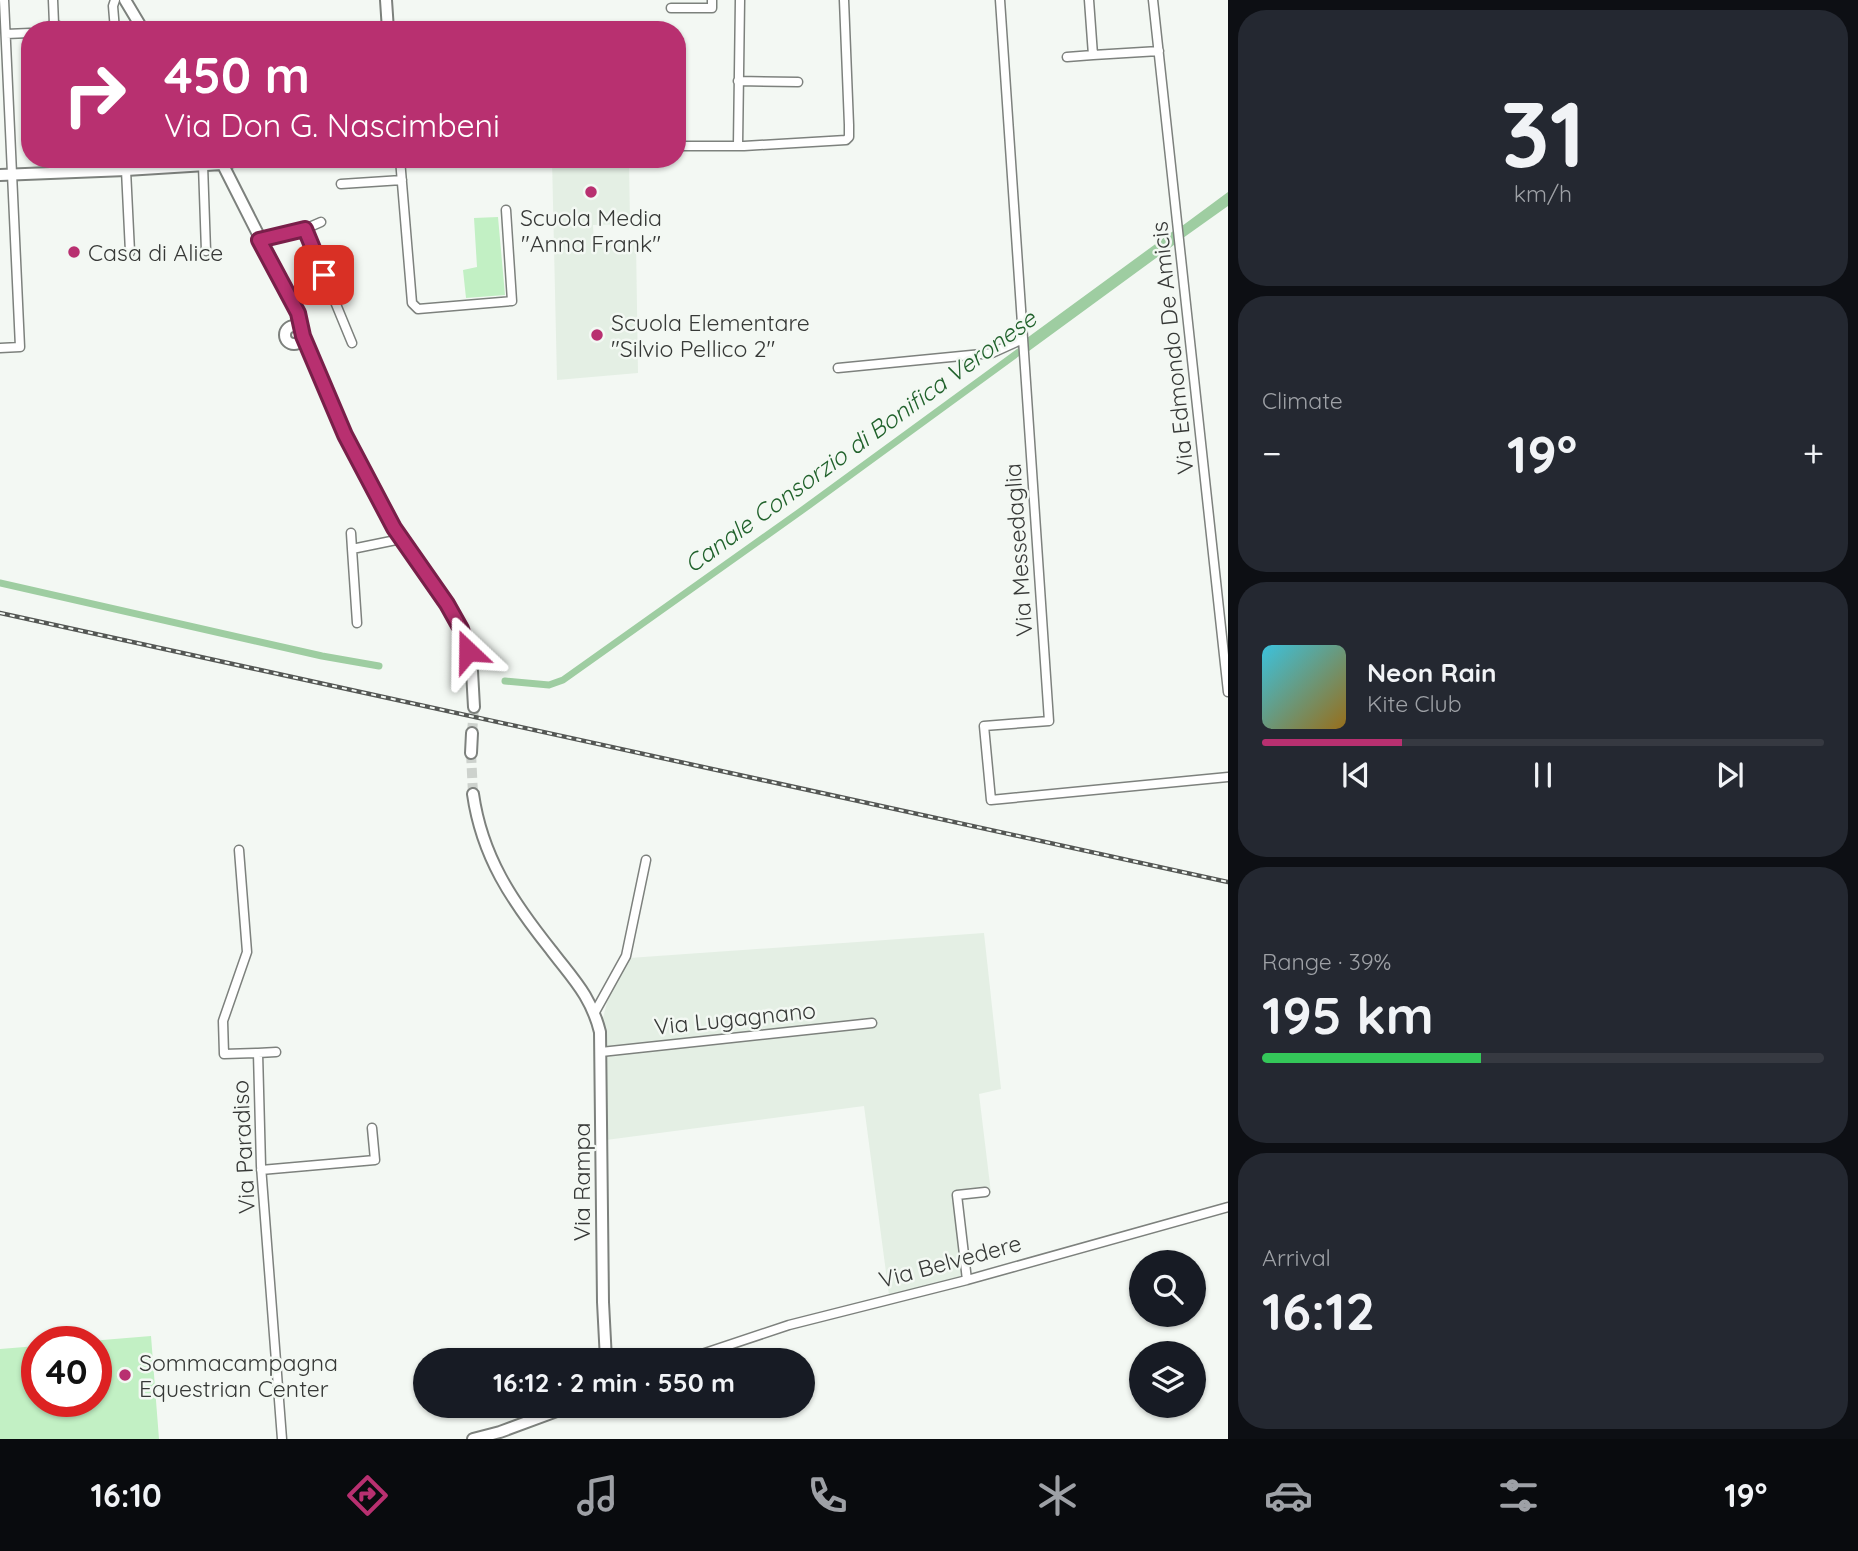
<!DOCTYPE html>
<meta charset="utf-8">
<style>
body{margin:0;font-family:Quicksand,sans-serif;background:#242831;color:#f1f3f6;height:100vh;display:flex;flex-direction:column;font-size:26px;white-space:nowrap}
*{box-sizing:border-box;margin:0}
p{font-size:23px;color:#9ea1a6}
.icon{flex:none;width:38px;height:38px;fill:none;stroke:currentColor;stroke-width:2;stroke-linecap:round;stroke-linejoin:round}
.map{position:relative;flex:1;overflow:hidden}
.panel{display:flex;flex-direction:column;gap:10px;padding:10px;background:#0d0f14;width:630px}
.panel>*{flex:none}
.hud{position:absolute;left:21px;top:21px;width:665px;height:147px;border-radius:28px;box-shadow:0 2px 5px #0004;background:#b83070;color:#fff;overflow:hidden}
.fabs{position:absolute;left:1129px;top:1250px;display:grid;gap:14px}
.fabs a{display:grid;place-items:center;width:77px;height:77px;border-radius:50%;background:#171b24;box-shadow:0 2px 5px #0004;font-size:35px}
.speed{position:absolute;left:21px;top:1326px;display:flex;gap:14px;font-size:35px;font-weight:700;text-align:center}
.speed>*{display:grid;place-content:center;width:91px;height:91px;border-radius:50%;background:#171b24;box-shadow:0 2px 5px #0004;line-height:1}
.speed .limit{border:10px solid #d22;background:#fff;color:#111}
.pin{position:absolute;display:grid;place-items:center;width:60px;height:60px;color:#fff;margin:-30px;border-radius:14px;box-shadow:0 4px 10px #0006}
.me{position:absolute;width:77px;margin:-38px;rotate:337deg;stroke-linejoin:round;filter:drop-shadow(0 0 5px #0008)}
.turn{display:flex;align-items:center;gap:24px;height:147px;padding:0 28px;font-size:32px}
.turn .icon{width:91px;height:91px;stroke-width:2.5}
.turn b{display:block;font-size:49px;line-height:60px}
.big{font-size:52px;font-weight:800;line-height:1.1}
.panel .widget{flex:1;display:flex;flex-direction:column;justify-content:center;gap:10px;min-width:0;padding:0 24px;border-radius:28px;background:#242831}
.panel .dial{align-items:center;gap:0}
.dial b{font-size:91px;line-height:1}
.song{display:flex;align-items:center;gap:21px}
.cover{width:84px;height:84px;border-radius:10px;background:linear-gradient(135deg,hsl(190 70% 55%),hsl(40 70% 35%))}
.played{height:7px;border-radius:4px;background:linear-gradient(90deg,#b83070 25%,#363941 25%)}
.keys{display:flex;justify-content:space-around;direction:ltr}
.heat{display:flex;justify-content:space-between;align-items:center;font-size:38px;direction:ltr}
.charge{height:10px;border-radius:5px;background:linear-gradient(90deg,#34c759 39%,#363941 0)}
.trip{position:absolute;left:413px;top:1348px;width:402px;height:70px;border-radius:35px;background:#171b24;box-shadow:0 2px 5px #0004;font-weight:800;line-height:70px;text-align:center}
.dock{display:flex;height:112px;justify-content:space-around;align-items:center;background:#090b0e;color:#9ea1a6}
.dock .icon{width:49px;height:49px}
.dock .on{color:#b83070}
.dock b{font-size:32px;color:#f1f3f6}
main{display:flex;flex:1;min-height:0}
.map>svg:first-child{display:block}
.built{fill:#e4efe4}
.green{fill:#c2f0c4}
.water{fill:#9ecda1}
.lines{fill:none;stroke-linecap:round;stroke-linejoin:round}
.canal{stroke:#9ecda1;stroke-width:7}
.secondary-tunnel{stroke:#cdd2cd;stroke-width:10;stroke-dasharray:10 5;stroke-linecap:butt}
.street-casing{stroke:#7d817d;stroke-width:11}
.secondary-casing{stroke:#7d817d;stroke-width:14}
.street{stroke:#fff;stroke-width:8}
.secondary{stroke:#fff;stroke-width:10}
.rail-casing{stroke:#545754;stroke-width:4.5}
.rail{stroke:#f3f8f3;stroke-width:2;stroke-dasharray:5;stroke-linecap:butt}
.route-casing{stroke:#781f49;stroke-width:18}
.route{stroke:#b83070;stroke-width:12}
.poi-dot{fill:#b83070;stroke:#f3f8f3;stroke-width:2.5}
.labels{text-anchor:middle;dominant-baseline:central;stroke-width:5;stroke-linejoin:round;paint-order:stroke}
.poi-label{font-size:23px;fill:#373937;stroke:#f3f8f3;text-anchor:start}
.street-label{font-size:23px;fill:#373937;stroke:#f3f8f3}
.water-label{font-size:24px;font-style:italic;fill:#21622c;stroke:#f3f8f3}
</style>
<main>
<div class="map">
<svg width="1228" height="1439" viewBox="0 0 1228 1439">
<rect width="100%" height="100%" fill="#f3f8f3"/>
<path class="built" d="M552 159H629L630 224 593 225 594 243 636 241 638 373 557 380Z
M984 933 1001 1089 979 1094 991 1193 961 1197 969 1277 889 1295 864 1106 606 1140 603 1018 608 998 629 958Z"/>
<path class="green" d="M498 217 505 295 466 298 463 270 477 267 474 218Z
M151 1336 159 1439H0V1349L37 1346V1402H96V1342H78Z"/>
<path class="water" d="M1228 192V206L1183 238 1182 226Z
M1176 229 1178 242 1029 351 1027 338Z"/>
<g class="lines">
<path class="canal" d="M0 583 322 656 379 666
M505 681 549 685 563 680 801 511 1027 346"/>
<path class="secondary-tunnel" d="M472 733 474 707
M471 753 473 794"/>
<g class="street-casing">
<path id="street" d="M1000 0 1049 721 984 726 991 800 1228 777
M1089 0 1093 55 1159 51
M1153 0 1228 692
M671 8H712V0
M54 24 68 30
M42 30 54 24 53 0
M115 30 113 6 115 0
M6 34 30 33
M1067 57 1093 55
M738 81 798 82
M738 145 740 0
M677 146H744L846 140 849 137V125L844 0
M400 159 412 303 418 309 512 301 506 210
M203 165 206 251
M126 170 130 252
M341 184 402 180
M305 229 321 222
M259 240 305 229 352 343
M0 348 20 347 4 0
M838 368 992 353 1023 339
M351 533 352 549
M357 623 352 549 401 539
M239 850 247 952 223 1021 224 1054 258 1053 261 1166 282 1439
M595 1012 626 956 646 860
M601 1052 872 1023
M258 1053 276 1052
M261 1170 375 1160 372 1128
M967 1280 957 1195 985 1192
M684 1360 789 1325 967 1280 1228 1207"/>
</g>
<g class="secondary-casing">
<path id="secondary" d="M125 0 143 30
M386 0 388 30
M220 159 298 313 301 330
M0 175 126 170 222 164 242 159
M285 335a9 9 0 1 1 18 0a9 9 0 1 1-18 0Z
M303 336 345 435 377 496 401 539 447 604 461 629 472 671 474 707
M471 753 472 733
M473 794C482 857 512 901 551 950 573 979 591 996 600 1032L603 1302 606 1360
M622 1405H627
M473 1439 500 1432 573 1405"/>
</g>
<use href="#street" class="street"/>
<use href="#secondary" class="secondary"/>
<g class="rail-casing">
<path id="rail" d="M0 613 1228 882"/>
</g>
<use href="#rail" class="rail"/>
</g>
<g class="lines">
<g class="route-casing">
<path id="route" d="M324 275 305 229 259 240 298 313 303 336 345 435 394 528 447 604 461 629 468 651"/>
</g>
<use href="#route" class="route"/>
</g>
<g class="poi-dot">
<circle cx="591" cy="192" r="7"/>
<circle cx="74" cy="252" r="7"/>
<circle cx="597" cy="335" r="7"/>
<circle cx="125" cy="1375" r="7"/>
</g>
<g class="labels">
<g class="poi-label">
<text x="591" y="217" text-anchor="middle">Scuola Media<tspan x="591" dy="26">"Anna Frank"</tspan></text>
<text x="88" y="252">Casa di Alice</text>
<text x="611" y="322">Scuola Elementare<tspan x="611" dy="26">"Silvio Pellico 2"</tspan></text>
<text x="139" y="1362">Sommacampagna<tspan x="139" dy="26">Equestrian Center</tspan></text>
</g>
<g class="street-label">
<text transform="translate(1172 348) rotate(-96)">Via Edmondo De Amicis</text>
<text transform="translate(1018 550) rotate(-94)">Via Messedaglia</text>
<text transform="translate(735 1018) rotate(-6)">Via Lugagnano</text>
<text transform="translate(243 1147) rotate(-93)">Via Paradiso</text>
<text transform="translate(581 1182) rotate(-90)">Via Rampa</text>
<text transform="translate(950 1261) rotate(-15)">Via Belvedere</text>
</g>
<g class="water-label">
<text transform="translate(860 441) rotate(-36)">Canale Consorzio di Bonifica Veronese</text>
</g>
</g>
</svg>
<div class="fabs">
<a><svg class="icon" aria-label="search" viewBox="0 0 24 24"><circle cx="10" cy="10" r="6"/><path d="M15 15l6 6"/></svg></a>
<a><svg class="icon" aria-label="layers" viewBox="0 0 24 24"><path d="M12 4l9 5-9 5-9-5zM3 14l9 5 9-5"/></svg></a>
</div>
<div class="speed"><div class="limit">40</div></div>
<div class="pin" style="left:324px;top:275px;background:#d93025"><svg class="icon" aria-label="arrive" viewBox="0 0 24 24"><path d="M6 21V4h12l-3 4 3 4H6"/></svg></div>
<svg class="me" style="left:468px;top:651px" viewBox="-20 -20 40 40"><path d="M0-17L14 15 0 8-14 15z" fill="#b83070" stroke="#fff" stroke-width="4"/></svg>
<div class="trip">16:12 · 2 min · 550 m</div>
<div class="hud">
<div class="turn"><svg class="icon" aria-label="right" viewBox="0 0 24 24"><path d="M7 20v-9h11M14 6l5 5-5 5"/></svg><div><b>450 m</b>Via Don G. Nascimbeni</div></div>
</div>
</div>
<section class="panel">
<div class="widget dial"><b>31</b><p>km/h</p></div>
<div class="widget"><p>Climate</p>
<div class="heat"><a>−</a><b class="big">19°</b><a>+</a></div>
</div>
<div class="widget">
<div class="song"><i class="cover"></i><div><b>Neon Rain</b><p>Kite Club</p></div></div>
<div class="played"></div>
<div class="keys"><svg class="icon" aria-label="previous" viewBox="0 0 24 24"><path d="M18 5L8 12l10 7zM5 5v14"/></svg><svg class="icon" aria-label="pause" viewBox="0 0 24 24"><path d="M8 5v14M16 5v14"/></svg><svg class="icon" aria-label="next" viewBox="0 0 24 24"><path d="M6 5l10 7-10 7zM19 5v14"/></svg></div>
</div>
<div class="widget"><p>Range · 39%</p><b class="big">195 km</b><div class="charge"></div></div>
<div class="widget"><p>Arrival</p><b class="big">16:12</b></div>
</section>
</main>
<nav class="dock">
<b>16:10</b>
<svg class="icon on" aria-label="directions" viewBox="0 0 24 24"><path d="M12 3l9 9-9 9-9-9zM9 14v-3h6M13 9l2 2-2 2"/></svg>
<svg class="icon" aria-label="music" viewBox="0 0 24 24"><path d="M9 18V5l10-2v13"/><circle cx="6" cy="18" r="3"/><circle cx="16" cy="16" r="3"/></svg>
<svg class="icon" aria-label="phone" viewBox="0 0 24 24"><path d="M5 4h4l2 5-3 2q2 4 5 5l2-3 5 2v4C11 20 4 13 5 4z"/></svg>
<svg class="icon" aria-label="climate" viewBox="0 0 24 24"><path d="M12 3v18M4 7l16 10M4 17L20 7"/></svg>
<svg class="icon" aria-label="car" viewBox="0 0 24 24"><path d="M5 17H2v-5l4-1 3-4h7l3 4 3 1v5h-3M9 17h6M6 11h13"/><circle cx="7" cy="17" r="2"/><circle cx="17" cy="17" r="2"/></svg>
<svg class="icon" aria-label="filters" viewBox="0 0 24 24"><path d="M4 7h16M4 17h16"/><circle cx="9" cy="7" r="2"/><circle cx="15" cy="17" r="2"/></svg>
<b>19°</b>
</nav>
